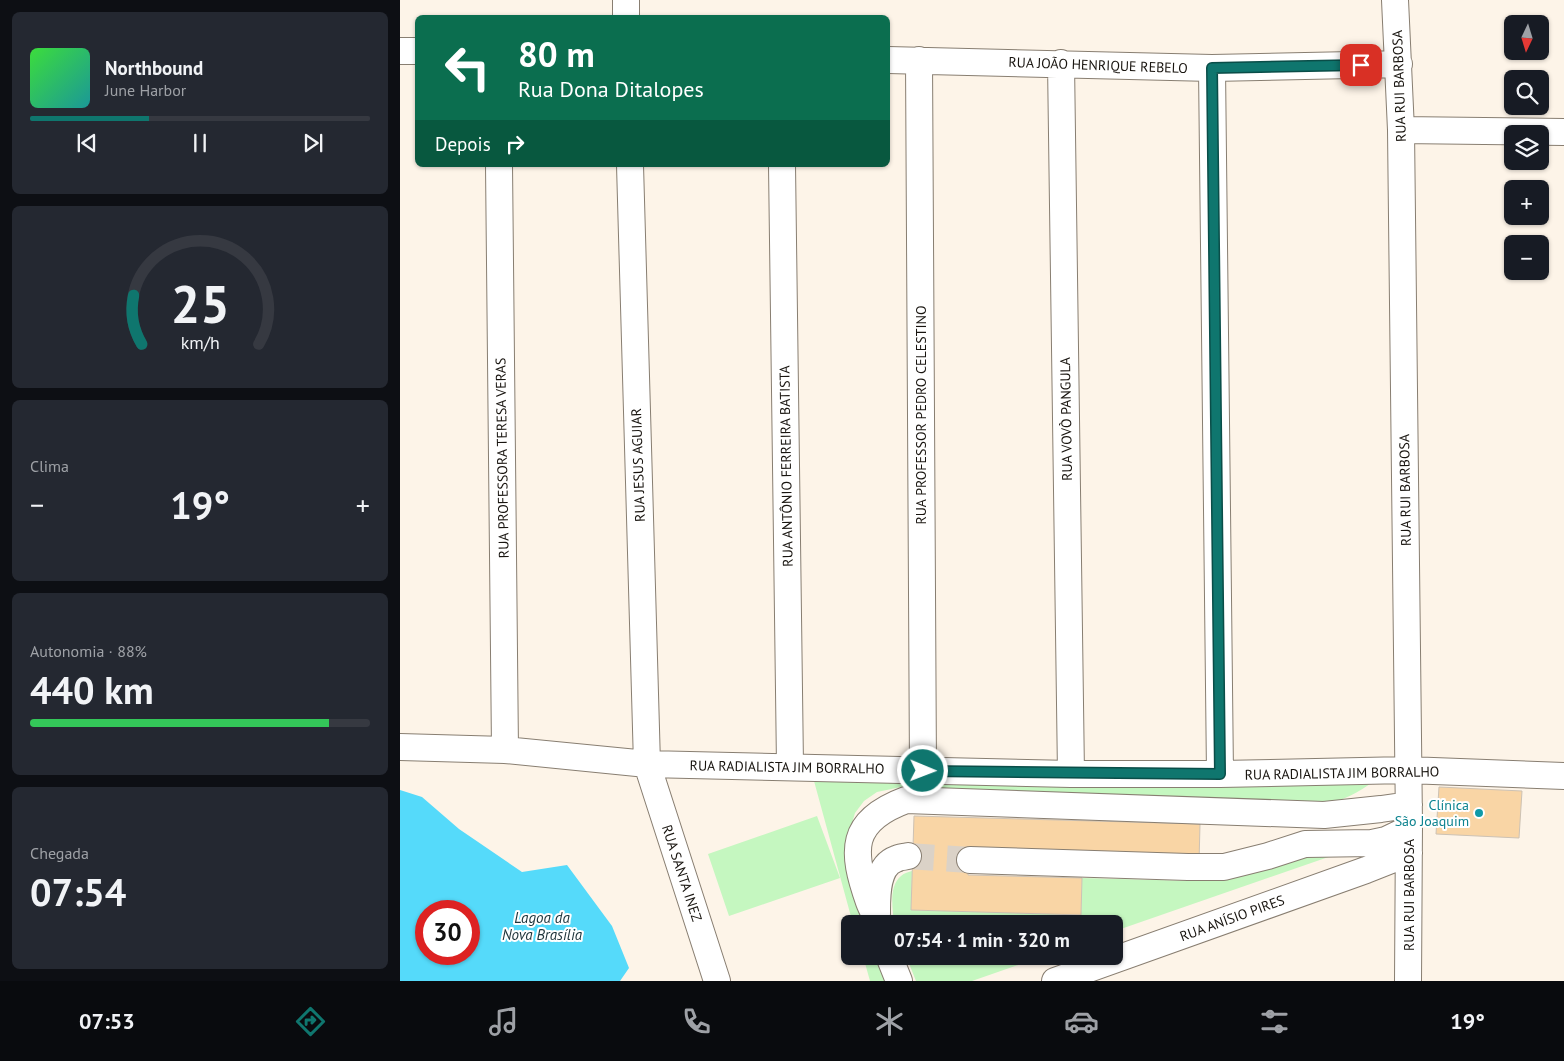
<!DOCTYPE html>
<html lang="pt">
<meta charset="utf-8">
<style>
body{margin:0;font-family:"PT Sans",sans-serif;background:#242831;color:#f1f3f6;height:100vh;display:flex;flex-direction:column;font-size:19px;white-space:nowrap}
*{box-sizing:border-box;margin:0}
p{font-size:16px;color:#9ea1a6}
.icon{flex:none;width:28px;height:28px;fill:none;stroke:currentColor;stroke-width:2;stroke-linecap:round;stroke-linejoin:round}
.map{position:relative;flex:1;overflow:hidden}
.panel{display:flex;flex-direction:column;gap:12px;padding:12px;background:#0d0f14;width:400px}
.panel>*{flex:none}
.hud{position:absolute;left:15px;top:15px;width:475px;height:152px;border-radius:8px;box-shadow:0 1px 4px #0004;background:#0b6e4f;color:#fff;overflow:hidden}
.needle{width:32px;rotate:184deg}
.tools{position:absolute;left:1104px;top:15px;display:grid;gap:10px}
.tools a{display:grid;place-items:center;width:45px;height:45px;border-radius:8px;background:#171b24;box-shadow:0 1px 4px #0004;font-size:25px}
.speed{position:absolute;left:15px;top:900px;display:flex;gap:10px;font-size:25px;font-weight:700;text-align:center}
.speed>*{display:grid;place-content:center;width:65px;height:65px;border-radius:50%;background:#171b24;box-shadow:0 1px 4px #0004;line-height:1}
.speed .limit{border:8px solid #d22;background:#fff;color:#111}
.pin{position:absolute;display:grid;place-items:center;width:42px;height:42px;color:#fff;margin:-21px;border-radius:10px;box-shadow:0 2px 8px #0006}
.me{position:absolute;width:55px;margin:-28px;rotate:91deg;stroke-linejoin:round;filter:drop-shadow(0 0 4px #0008)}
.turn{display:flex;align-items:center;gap:18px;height:105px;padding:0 20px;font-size:22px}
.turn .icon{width:65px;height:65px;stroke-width:2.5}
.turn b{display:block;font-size:35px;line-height:42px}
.then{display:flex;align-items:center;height:48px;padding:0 20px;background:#0003;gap:10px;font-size:19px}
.big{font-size:38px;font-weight:700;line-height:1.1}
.panel .card{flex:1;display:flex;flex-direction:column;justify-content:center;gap:8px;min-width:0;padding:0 18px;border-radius:8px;background:#242831}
.panel .dial{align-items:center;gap:0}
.dial svg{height:130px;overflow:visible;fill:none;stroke:#363941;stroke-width:7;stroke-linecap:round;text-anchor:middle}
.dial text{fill:#f1f3f6;stroke:none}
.song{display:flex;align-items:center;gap:15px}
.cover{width:60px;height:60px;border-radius:8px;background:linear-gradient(135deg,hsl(120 70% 55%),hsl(180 70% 35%))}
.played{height:5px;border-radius:2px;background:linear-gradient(90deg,#0f766e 35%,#363941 35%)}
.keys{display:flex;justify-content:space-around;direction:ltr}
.heat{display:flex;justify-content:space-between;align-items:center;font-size:28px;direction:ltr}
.charge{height:8px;border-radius:4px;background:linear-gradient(90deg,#34c759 88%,#363941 0)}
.trip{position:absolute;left:441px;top:915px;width:282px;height:50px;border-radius:8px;background:#171b24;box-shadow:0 1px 4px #0004;font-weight:700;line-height:50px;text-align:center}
.tabs{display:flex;height:80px;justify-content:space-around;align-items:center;background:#090b0e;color:#9ea1a6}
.tabs .icon{width:35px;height:35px}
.tabs .selected{color:#0f766e}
.tabs b{font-size:22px;color:#f1f3f6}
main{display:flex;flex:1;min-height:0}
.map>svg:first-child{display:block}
.green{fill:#c5f7c0}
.water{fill:#55dafa;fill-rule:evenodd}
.building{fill:#f9d5a5;stroke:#cdc2b4}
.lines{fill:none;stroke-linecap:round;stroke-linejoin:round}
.minor-tunnel{stroke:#dbd2c7;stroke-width:26;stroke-dasharray:26 13;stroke-linecap:butt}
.minor-casing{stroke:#887e71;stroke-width:28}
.minor{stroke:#fff;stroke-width:26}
.route-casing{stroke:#0a4d48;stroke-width:12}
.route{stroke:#0f766e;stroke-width:9}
.culture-dot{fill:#0f9aa8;stroke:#fff;stroke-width:2}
.labels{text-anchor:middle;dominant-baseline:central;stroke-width:4;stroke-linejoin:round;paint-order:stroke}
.street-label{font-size:14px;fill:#18140f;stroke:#fff}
.culture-label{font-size:14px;fill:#0d838f;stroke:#fff;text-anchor:end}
.water-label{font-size:15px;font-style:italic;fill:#1e343b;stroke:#fff}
</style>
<main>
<section class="panel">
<div class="card">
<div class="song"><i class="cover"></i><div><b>Northbound</b><p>June Harbor</p></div></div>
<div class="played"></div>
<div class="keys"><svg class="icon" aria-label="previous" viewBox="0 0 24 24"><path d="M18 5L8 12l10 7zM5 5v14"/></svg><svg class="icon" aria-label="pause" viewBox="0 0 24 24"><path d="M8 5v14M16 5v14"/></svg><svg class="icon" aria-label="next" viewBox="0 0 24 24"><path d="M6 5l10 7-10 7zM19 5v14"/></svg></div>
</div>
<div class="card dial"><svg viewBox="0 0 100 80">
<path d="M14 69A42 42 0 1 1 86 69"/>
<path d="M14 69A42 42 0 0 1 9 39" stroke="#0f766e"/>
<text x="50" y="56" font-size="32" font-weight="700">25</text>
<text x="50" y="72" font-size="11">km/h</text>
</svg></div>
<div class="card"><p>Clima</p>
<div class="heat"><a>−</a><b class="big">19°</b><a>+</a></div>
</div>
<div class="card"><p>Autonomia · 88%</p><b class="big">440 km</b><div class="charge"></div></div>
<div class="card"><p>Chegada</p><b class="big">07:54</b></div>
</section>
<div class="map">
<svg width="1164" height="981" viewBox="0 0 1164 981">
<rect width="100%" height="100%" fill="#fdf4e8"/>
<path class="green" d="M411 770 983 773C969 786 956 794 938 801H808L501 787 477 792 464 801 455 813 452 823 449 843 471 924H453Z
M417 816 440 878 329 916 308 854Z
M920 853H940L715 931V924H494C493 909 488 887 501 876 504 873 509 872 512 871L511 910 681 915 682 878 795 881 827 878Z
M463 956H483L492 981H470Z
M506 956H644L572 981H516Z"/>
<path class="water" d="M0 790 22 797 59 829 122 872 167 865 212 926 229 968 220 981H0ZM69 911V954H26V911Z"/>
<path class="building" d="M1039 787 1122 791 1119 838 1036 834Z
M514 816 800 824 799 863 569 856 568 875 682 878 681 915 511 910Z"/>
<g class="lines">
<path class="minor-tunnel" d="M508 856 570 860"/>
<g class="minor-casing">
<path id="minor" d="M995 0 1001 130 1009 824 1008 981
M226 18V0
M0 51H18
M488 60 812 68 999 64
M519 60 523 771
M661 63 671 774
M812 68 820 774
M1001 130 1164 132
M99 165 105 750
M230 165 247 764 317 981
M382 165 390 766
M0 747 105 750 247 764 671 774H820L1007 770 1164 776
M570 860 788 867H824L868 856 905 844 972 843 986 840 1009 829
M477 914C477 897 476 866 496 859 499 857 504 857 508 856
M479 924C476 916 472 910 469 902 451 851 449 821 506 800L924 815 981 809 1009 805
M489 956 499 981
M655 981 966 870 1009 853"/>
</g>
<use href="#minor" class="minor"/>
</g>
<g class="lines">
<g class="route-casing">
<path id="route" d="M523 771 820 774 812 68 961 65"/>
</g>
<use href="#route" class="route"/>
</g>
<circle class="culture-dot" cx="1079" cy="813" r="5"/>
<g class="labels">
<g class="street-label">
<text transform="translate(698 65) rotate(2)">RUA JOÃO HENRIQUE REBELO</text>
<text transform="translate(999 86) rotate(-92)">RUA RUI BARBOSA</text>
<text transform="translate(521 415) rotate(-90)">RUA PROFESSOR PEDRO CELESTINO</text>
<text transform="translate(666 419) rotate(-91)">RUA VOVÒ PANGULA</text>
<text transform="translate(102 458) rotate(-91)">RUA PROFESSORA TERESA VERAS</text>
<text transform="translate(238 465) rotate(-92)">RUA JESUS AGUIAR</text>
<text transform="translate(386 466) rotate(-91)">RUA ANTÔNIO FERREIRA BATISTA</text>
<text transform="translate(1005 490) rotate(-91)">RUA RUI BARBOSA</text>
<text transform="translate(387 767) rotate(1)">RUA RADIALISTA JIM BORRALHO</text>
<text transform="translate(942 773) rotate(-1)">RUA RADIALISTA JIM BORRALHO</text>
<text transform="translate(282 873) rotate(72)">RUA SANTA INEZ</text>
<text transform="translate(1009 895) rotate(-90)">RUA RUI BARBOSA</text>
<text transform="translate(832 918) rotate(-20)">RUA ANÍSIO PIRES</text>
</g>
<g class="culture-label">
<text x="1069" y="805">Clínica<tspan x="1069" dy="16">São Joaquim</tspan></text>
</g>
<g class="water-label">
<text x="142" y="917">Lagoa da<tspan x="142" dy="17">Nova Brasília</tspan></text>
</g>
</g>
</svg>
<div class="tools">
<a><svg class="needle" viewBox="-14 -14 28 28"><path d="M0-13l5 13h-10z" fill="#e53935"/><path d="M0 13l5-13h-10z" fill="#9ea1a6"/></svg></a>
<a><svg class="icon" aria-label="search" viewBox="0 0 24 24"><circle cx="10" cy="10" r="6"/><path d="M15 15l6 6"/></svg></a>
<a><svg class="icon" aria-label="layers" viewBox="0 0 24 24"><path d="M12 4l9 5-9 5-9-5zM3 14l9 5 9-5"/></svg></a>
<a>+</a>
<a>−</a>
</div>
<div class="speed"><div class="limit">30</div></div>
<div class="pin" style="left:961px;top:65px;background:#d93025"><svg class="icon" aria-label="arrive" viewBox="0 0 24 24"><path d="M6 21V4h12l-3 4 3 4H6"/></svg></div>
<svg class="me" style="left:523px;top:771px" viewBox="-20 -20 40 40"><circle r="17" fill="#0f766e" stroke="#fff" stroke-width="3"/><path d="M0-11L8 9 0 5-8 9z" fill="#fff"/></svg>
<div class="trip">07:54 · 1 min · 320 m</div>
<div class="hud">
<div class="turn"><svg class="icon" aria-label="left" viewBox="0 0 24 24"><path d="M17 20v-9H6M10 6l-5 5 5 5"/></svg><div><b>80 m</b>Rua Dona Ditalopes</div></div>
<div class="then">Depois<svg class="icon" aria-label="right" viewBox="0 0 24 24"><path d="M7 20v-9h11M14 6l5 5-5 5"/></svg></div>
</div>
</div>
</main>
<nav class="tabs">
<b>07:53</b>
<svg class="icon selected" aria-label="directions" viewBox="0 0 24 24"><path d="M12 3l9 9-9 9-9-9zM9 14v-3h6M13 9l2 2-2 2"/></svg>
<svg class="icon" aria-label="music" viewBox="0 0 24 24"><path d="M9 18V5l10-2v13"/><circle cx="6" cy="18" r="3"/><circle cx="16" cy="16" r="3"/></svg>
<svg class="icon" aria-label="phone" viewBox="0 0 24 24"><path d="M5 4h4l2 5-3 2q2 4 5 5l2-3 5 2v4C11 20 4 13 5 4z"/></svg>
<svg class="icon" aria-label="climate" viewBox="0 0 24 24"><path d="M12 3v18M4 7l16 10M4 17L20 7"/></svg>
<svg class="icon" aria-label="car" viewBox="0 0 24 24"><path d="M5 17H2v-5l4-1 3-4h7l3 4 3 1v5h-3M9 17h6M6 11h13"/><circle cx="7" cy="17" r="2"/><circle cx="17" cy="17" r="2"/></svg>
<svg class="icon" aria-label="filters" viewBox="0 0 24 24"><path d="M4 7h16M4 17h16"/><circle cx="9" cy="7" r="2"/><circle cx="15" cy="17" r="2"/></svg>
<b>19°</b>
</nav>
